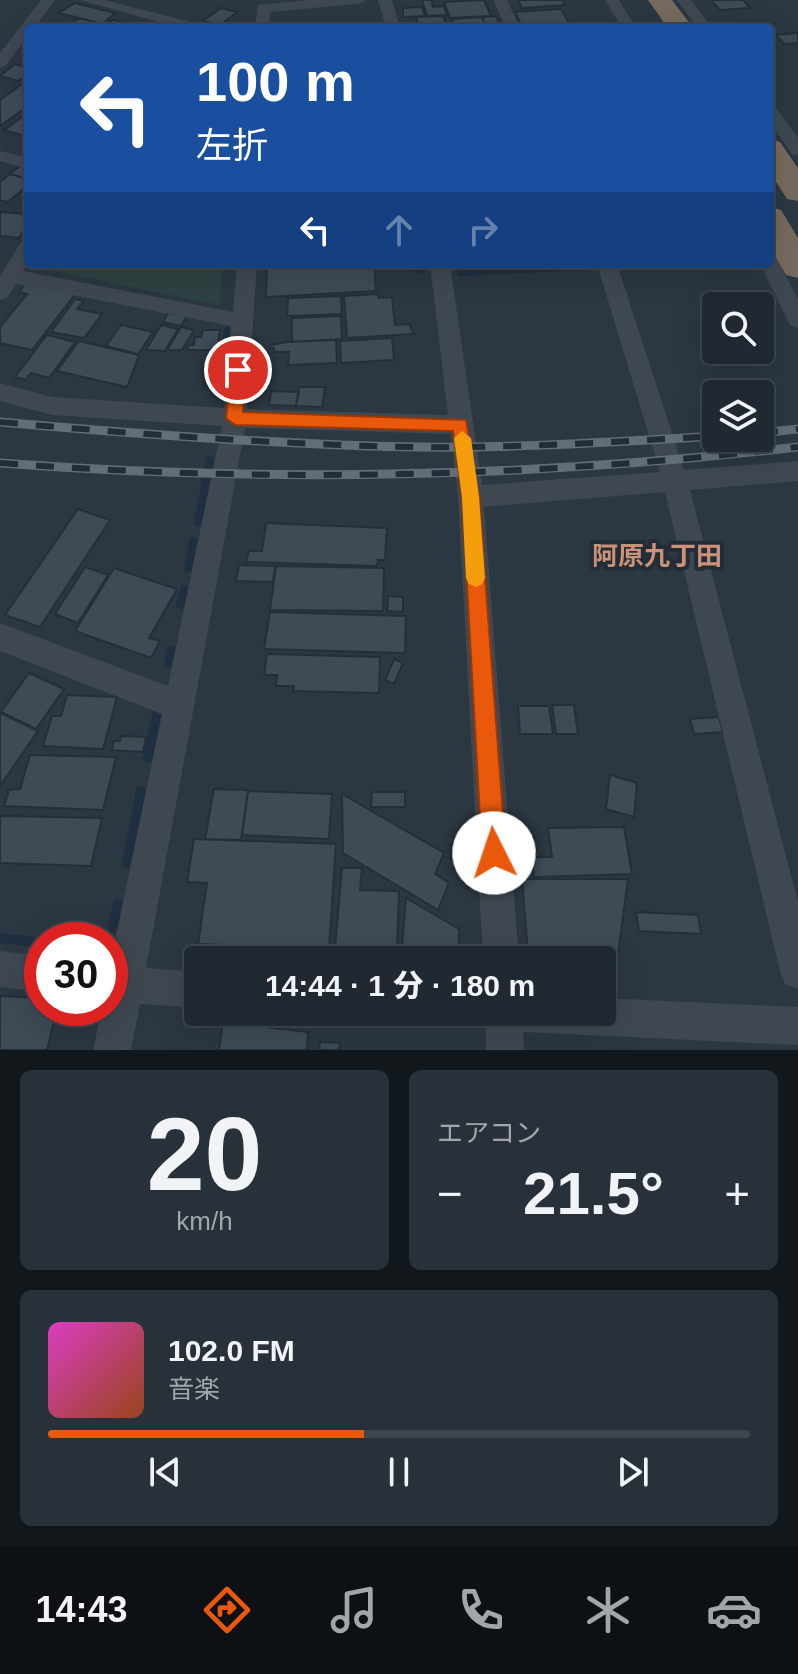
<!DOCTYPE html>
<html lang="ja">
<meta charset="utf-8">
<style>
body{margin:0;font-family:Arial,"Noto Sans JP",sans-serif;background:#283139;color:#f1f3f6;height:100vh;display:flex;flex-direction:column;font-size:30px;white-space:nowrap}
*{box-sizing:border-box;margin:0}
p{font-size:26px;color:#a2a6ab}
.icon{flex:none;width:44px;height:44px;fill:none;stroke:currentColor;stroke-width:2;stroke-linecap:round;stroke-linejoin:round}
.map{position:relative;height:1050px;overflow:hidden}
.side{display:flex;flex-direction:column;gap:20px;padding:20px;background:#12171b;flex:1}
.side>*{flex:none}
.guide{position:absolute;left:24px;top:24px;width:750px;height:244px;border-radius:8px;box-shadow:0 8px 32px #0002,0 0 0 2px #3d454d;background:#1a4fa0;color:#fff;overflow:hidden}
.tools{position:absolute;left:702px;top:292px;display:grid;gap:16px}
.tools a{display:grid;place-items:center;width:72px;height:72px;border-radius:8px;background:#202931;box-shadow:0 8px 32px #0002,0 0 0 2px #3d454d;font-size:40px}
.speed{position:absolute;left:24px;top:922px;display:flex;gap:16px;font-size:40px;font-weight:700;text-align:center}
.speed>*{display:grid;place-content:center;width:104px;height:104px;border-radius:50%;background:#202931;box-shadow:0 8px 32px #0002,0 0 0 2px #3d454d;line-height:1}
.speed .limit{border:12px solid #d22;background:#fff;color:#111}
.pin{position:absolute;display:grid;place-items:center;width:68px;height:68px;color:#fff;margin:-34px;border:4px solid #fff;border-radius:50%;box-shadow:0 2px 8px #0007}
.me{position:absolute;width:88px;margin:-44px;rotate:356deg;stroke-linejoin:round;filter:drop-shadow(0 0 6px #0008)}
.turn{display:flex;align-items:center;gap:28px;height:168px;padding:0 40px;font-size:36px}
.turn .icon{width:104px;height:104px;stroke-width:2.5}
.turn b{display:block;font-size:56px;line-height:68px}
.lanes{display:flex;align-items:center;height:76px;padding:0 40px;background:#0003;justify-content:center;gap:40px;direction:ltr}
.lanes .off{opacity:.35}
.big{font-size:60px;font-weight:800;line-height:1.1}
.side .tile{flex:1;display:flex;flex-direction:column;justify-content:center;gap:12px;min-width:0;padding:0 28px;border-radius:12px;background:#283139}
.side .dial{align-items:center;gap:0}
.dial b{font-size:104px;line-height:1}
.song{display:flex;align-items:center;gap:24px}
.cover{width:96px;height:96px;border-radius:12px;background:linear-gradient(135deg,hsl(310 70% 55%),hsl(20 70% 35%))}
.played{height:8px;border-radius:4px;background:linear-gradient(90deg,#ea580c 45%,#3d454d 45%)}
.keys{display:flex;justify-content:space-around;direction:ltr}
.heat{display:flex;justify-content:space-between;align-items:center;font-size:44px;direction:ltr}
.side .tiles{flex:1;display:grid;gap:20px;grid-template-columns:1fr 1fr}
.tile:last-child{grid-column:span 2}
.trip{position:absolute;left:184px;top:946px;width:432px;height:80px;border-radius:8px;background:#202931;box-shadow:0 8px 32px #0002,0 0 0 2px #3d454d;font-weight:800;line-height:80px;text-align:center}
.menu{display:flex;height:128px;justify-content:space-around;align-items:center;background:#0d1014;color:#a2a6ab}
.menu .icon{width:56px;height:56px}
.menu .active{color:#ea580c}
.menu b{font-size:36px;color:#f1f3f6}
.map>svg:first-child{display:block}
.green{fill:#2d4242}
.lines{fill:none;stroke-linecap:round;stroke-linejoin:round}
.stream-far2{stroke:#1e2f3f;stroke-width:6}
.stream-far1{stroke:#1e2f3f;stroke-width:8}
.stream{stroke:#1e2f3f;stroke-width:10}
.building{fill:#3d4b57;stroke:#252f39;stroke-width:2}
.street-tunnel{stroke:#414c56;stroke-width:16;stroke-dasharray:16 8;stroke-linecap:butt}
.street{fill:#3f4851;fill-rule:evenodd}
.highway{fill:#76695d;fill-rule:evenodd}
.rail-casing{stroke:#616d78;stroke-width:9}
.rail{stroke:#232d37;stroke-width:6;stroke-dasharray:18;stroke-linecap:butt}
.route{fill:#ea580c;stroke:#983908;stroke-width:2}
.slow{fill:#f59e0b}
.labels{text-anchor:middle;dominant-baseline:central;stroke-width:8;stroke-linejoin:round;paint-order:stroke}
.quarter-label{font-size:26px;font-weight:bold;fill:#cb9277;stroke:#232d37}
</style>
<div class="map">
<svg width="798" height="1050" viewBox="0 0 798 1050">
<rect width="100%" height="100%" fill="#2b3741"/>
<path class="green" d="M41 264H222L220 305 39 268Z"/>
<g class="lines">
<path class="stream-far2" d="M393 264 422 270
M627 265 643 264
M460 273 589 267
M221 391 227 330"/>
<path class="stream-far1" d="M198 522 210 460
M188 568 193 541
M180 605 184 589
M168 664 171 650"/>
<path class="stream" d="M148 758 157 715
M127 864 141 791
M113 927 118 904
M0 938 42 943"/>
</g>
<path class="building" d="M422 0H431L433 7 444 6 447 15 427 16Z
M484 0 491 16 450 18 444 2Z
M518 0H562L565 5 522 8Z
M711 0H743L750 8 720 10Z
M75 3 115 13 103 24 59 13Z
M422 7 425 16 403 17V8Z
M221 8 237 12 220 25 203 21Z
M561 9 572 28H523L515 12Z
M443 16 446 23 418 25 416 17Z
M496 16 502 28H487L482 17Z
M482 17 486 28H455L452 19Z
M79 18 103 24H104L98 28H64Z
M113 20 144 28H101Z
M798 33V43L784 44 776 35Z
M15 64 28 68V74L18 81 0 76Z
M28 80V106L0 126V100Z
M28 113V130L21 135 4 130Z
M20 166 28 168V179L10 174Z
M10 174 28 179V185L8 202 0 200V182Z
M0 212 28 214V224L19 238 0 236Z
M267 264H374L376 291 266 297Z
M27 282 76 293 32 350 0 343V327L27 294 19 292Z
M378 294 379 298 392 297 395 325 409 324 414 334 347 338 344 296Z
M341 296 342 314 287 316 288 298Z
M75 299 84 301 77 309 102 314 84 338 51 332Z
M168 313 187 316 181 326 163 322Z
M341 316 342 339 292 342V318Z
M121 325 153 332 138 354 106 346Z
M161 325 178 329 165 351 146 350Z
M181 327 194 330 182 350H167Z
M203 330H220L217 350H187L188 345H194L195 337H201Z
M47 335 75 342 49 378 31 373 26 380 15 377Z
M392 338 394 360 341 363 340 341Z
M336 340 337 363 288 365 289 352H274V348H270V345L288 342Z
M79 341 139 355 127 387 57 371Z
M299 387H325L322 407 296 406Z
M271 391 299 392 296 406 269 405Z
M78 509 110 520 40 627 5 615Z
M266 523 387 528 385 560H378L377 566 246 562 249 551H262Z
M239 565 275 566 273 582 236 581Z
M276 566 384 568 383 611 270 610Z
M85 567 108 575 78 623 55 614Z
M114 568 177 589 149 638 160 641 151 658 75 631Z
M388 596 403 597V612L387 611Z
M270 612 406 616 405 653 264 649Z
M267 654 380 657 379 693 293 691 294 686H276L277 675H264Z
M394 659 403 663 394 684 385 680Z
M29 673 64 689 36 729 1 712Z
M67 695 117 697 103 749 43 746 52 716H61Z
M552 705H574L578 734H556Z
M518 706H549L553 734H520Z
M0 713 38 731 0 786Z
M719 717 723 732 694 734 690 719Z
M121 736 146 737 143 752 112 750 114 741H120Z
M30 755 116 757 103 810 4 806 9 790 20 789Z
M610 775 637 783 634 817 606 809Z
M214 789 248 790 241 840 205 839Z
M248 791 332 794 329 839 242 835Z
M372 792H405V807H371Z
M342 794 444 853 435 874 449 883 438 910 343 853Z
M0 816 102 818 91 866 0 863Z
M624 827 632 874 534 877 532 857H552L548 828Z
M194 839 336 844 329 949 198 944 207 883 187 882Z
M451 844 469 845 470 860H451Z
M342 868H362L360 890 399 891 397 950 355 953 356 949 335 947Z
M522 879H628L618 955 528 954Z
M406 898 459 929V956L453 955V960H401Z
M636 912 698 915 701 934 639 931Z
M0 996 42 998V1008H57L47 1050H0Z
M223 1022 308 1032 307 1050H219Z
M320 1042 340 1043 339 1050H319Z"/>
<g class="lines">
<path class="street-tunnel" d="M770 130H774"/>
<path class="street" d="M41 0H55L34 28H28V36L5 66 0 68V53Z
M80 0H104L203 25 205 28H181Z
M309 0H366L359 4 270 12 269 28H255L258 5Z
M378 0H392L400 28H386Z
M493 0H507L520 28H506Z
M605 0H619L636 28H622Z
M677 0H691L712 28H698Z
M770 106 776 108 798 138V155L792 154 770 123Z
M0 151 28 158V169L0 161Z
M28 241V263L23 271 233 312 237 264H257L247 409 448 415 430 264H450L482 485 660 472 597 264H617L684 470 798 461V481L690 490 798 902V989L785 984 780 971 665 492 484 507 519 960H483L458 497 451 434 245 428 146 968 198 972V1008L140 1004 131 1050H93L102 1008H110V965L162 714 0 651V623L168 686 222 426 52 415 0 401V383L52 397 224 408 231 326 16 284 7 298 0 300V276L21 242Z
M770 257 777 259 798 299V328L790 325 760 264H770Z
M0 951 42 956V992L0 987Z
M602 998 798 1007V1045L523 1032 524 1050H486V1022L481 1012H602Z"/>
<path class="highway" d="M648 0H672L693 28H668Z
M770 139 780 142 798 168V201L787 199 770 172Z
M770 207 781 210 798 238V278L786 275 770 247Z"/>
<g class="rail-casing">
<path id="rail" d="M0 422C123 433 247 442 370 446 485 450 601 443 716 436
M760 433 798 429
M0 463C269 483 530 478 798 447"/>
</g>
<use href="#rail" class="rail"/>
</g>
<path class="route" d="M238 364 246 370 243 412 466 420 479 497 506 853 502 861 494 865 485 861 482 853 462 497 453 431 235 425 226 418 231 370Z"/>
<path class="slow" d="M462 431 471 438 479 497 485 578 482 584 476 587 469 584 466 578 462 497 454 438Z"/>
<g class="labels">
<g class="quarter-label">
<text x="657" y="556">阿原九丁田</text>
</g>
</g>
</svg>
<div class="tools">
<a><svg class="icon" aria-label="search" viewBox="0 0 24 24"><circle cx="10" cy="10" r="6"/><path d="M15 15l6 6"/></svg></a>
<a><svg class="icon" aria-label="layers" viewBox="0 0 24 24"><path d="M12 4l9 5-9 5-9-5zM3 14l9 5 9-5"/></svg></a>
</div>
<div class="speed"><div class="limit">30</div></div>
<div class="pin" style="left:238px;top:370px;background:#d93025"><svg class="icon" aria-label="arrive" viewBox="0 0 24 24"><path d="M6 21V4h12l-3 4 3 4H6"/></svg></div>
<svg class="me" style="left:494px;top:853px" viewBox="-20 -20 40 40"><circle r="19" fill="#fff"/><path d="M0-13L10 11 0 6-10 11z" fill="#ea580c"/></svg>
<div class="trip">14:44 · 1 分 · 180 m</div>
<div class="guide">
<div class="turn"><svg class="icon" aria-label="left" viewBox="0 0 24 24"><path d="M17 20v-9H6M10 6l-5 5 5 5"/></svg><div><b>100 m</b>左折</div></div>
<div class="lanes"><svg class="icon" aria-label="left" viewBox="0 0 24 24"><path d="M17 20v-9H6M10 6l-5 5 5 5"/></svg><svg class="icon off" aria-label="ahead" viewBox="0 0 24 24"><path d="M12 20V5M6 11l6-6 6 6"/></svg><svg class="icon off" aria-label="right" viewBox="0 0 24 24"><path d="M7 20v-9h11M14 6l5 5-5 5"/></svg></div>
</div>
</div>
<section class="side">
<div class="tiles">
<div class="tile dial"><b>20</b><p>km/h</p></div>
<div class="tile"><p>エアコン</p>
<div class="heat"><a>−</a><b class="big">21.5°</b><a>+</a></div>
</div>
<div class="tile">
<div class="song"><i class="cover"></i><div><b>102.0 FM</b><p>音楽</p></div></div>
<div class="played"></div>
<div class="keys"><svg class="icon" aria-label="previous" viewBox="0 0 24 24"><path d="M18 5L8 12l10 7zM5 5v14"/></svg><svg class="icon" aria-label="pause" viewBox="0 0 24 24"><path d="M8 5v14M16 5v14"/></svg><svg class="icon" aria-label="next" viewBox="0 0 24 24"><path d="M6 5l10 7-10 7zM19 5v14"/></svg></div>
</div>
</div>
</section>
<nav class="menu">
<b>14:43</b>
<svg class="icon active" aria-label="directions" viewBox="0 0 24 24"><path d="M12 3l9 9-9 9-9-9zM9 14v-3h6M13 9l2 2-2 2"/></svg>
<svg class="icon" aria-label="music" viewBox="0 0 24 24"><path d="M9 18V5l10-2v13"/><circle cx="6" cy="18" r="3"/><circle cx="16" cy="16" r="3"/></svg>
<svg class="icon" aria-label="phone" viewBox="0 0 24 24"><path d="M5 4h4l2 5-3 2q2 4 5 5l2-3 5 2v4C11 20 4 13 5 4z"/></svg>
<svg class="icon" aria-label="climate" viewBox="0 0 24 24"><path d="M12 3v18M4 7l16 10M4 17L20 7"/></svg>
<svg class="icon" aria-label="car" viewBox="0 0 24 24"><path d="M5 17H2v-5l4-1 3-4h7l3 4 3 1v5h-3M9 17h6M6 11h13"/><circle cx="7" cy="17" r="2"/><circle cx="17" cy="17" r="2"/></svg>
</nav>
